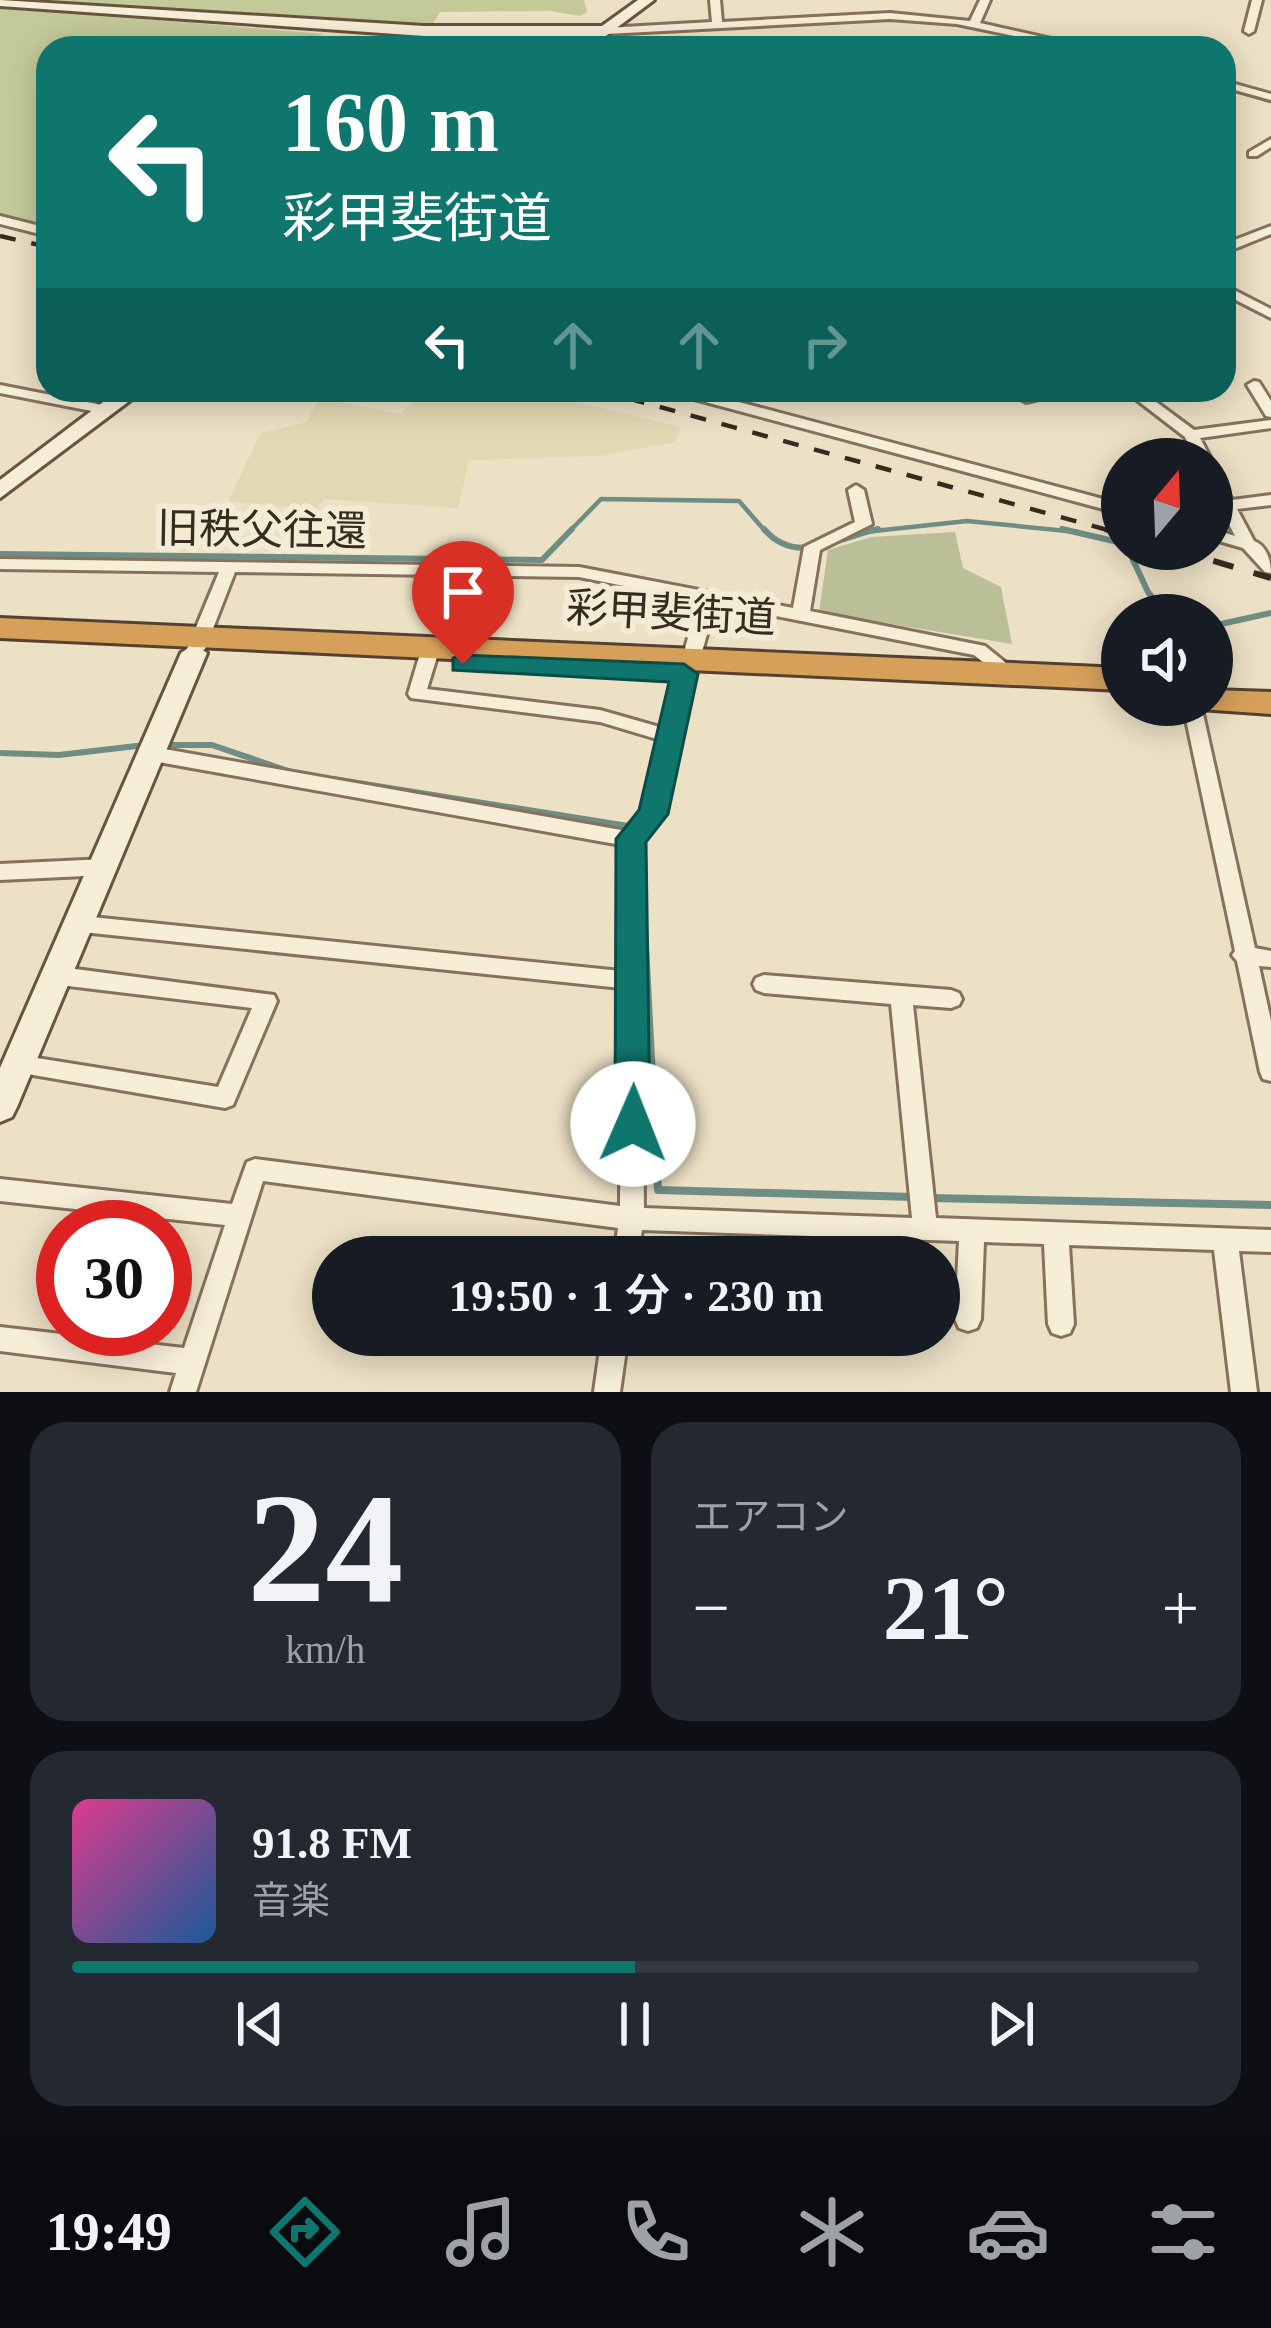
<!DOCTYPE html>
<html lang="ja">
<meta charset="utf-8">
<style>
body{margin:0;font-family:"Times New Roman","Noto Sans JP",serif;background:#242831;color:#f1f3f6;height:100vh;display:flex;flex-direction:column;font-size:45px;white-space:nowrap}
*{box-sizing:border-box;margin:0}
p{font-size:39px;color:#9ea1a6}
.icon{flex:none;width:66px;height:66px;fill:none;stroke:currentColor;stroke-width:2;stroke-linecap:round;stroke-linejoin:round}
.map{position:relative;height:1392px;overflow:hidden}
.panel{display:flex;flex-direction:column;gap:30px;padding:30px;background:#0d0f14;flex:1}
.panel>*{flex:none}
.banner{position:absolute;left:36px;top:36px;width:1200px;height:366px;border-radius:36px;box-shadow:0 6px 30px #0003;background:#0f766e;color:#fff;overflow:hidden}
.needle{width:78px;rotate:19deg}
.controls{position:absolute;left:1101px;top:438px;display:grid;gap:24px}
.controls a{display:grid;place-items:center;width:132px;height:132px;border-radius:50%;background:#171b24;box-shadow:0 6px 30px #0003;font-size:60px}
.speed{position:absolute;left:36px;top:1200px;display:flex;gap:24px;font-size:60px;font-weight:700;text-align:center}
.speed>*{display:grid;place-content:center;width:156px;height:156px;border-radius:50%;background:#171b24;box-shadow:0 6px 30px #0003;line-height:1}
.speed .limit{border:18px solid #d22;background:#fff;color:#111}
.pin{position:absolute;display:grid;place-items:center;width:102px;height:102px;color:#fff;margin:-123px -51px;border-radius:50% 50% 50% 0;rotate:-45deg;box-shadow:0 0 12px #0007}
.pin .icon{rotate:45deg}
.me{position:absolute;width:132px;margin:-66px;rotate:1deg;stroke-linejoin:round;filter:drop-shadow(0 0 9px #0008)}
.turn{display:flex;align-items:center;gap:42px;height:252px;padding:0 48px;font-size:54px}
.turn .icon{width:156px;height:156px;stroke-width:2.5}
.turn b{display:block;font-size:84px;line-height:102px}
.lanes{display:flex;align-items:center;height:114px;padding:0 48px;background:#0003;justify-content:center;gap:60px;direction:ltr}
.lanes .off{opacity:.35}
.big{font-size:90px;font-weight:600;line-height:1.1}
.panel .tile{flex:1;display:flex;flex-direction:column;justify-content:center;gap:18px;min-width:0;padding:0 42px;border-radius:36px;background:#242831}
.panel .dial{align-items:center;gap:0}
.dial b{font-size:156px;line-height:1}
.song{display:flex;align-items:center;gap:36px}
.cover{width:144px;height:144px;border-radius:18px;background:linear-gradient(135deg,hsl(330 70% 55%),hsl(210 70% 35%))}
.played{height:12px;border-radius:6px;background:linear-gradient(90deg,#0f766e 50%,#363941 50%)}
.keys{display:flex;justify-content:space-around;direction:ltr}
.heat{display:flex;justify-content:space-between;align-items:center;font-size:66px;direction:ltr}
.panel .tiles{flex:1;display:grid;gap:30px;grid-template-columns:1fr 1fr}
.tile:last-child{grid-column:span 2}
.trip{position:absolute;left:312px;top:1236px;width:648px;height:120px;border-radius:60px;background:#171b24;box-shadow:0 6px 30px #0003;font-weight:600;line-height:120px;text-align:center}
.menu{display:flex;height:192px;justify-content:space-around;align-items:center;background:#090b0e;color:#9ea1a6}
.menu .icon{width:84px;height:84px}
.menu .current{color:#0f766e}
.menu b{font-size:54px;color:#f1f3f6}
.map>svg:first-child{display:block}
.farmland{fill:#e1d9b3}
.green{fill:#c4c99a}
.cemetery{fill:#babf98}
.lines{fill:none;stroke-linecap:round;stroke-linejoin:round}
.stream-far3{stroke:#6e8d85;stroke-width:3}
.stream-far2{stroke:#6e8d85;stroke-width:4.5}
.stream-far1{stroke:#6e8d85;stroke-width:6}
.stream{stroke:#6e8d85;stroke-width:8}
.street-casing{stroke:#86725c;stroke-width:6}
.secondary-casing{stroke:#68543f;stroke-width:6}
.highway-casing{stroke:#544130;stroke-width:6}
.street{fill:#f7eed8;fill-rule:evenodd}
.secondary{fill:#f7eed8;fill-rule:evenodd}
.highway{fill:#d6a05b;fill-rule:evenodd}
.rail-far1{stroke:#372b1f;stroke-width:4.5;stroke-dasharray:16 16;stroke-linecap:butt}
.rail{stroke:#372b1f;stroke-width:6;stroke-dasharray:21 21;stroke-linecap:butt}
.route{fill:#0f766e;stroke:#0a4d48;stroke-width:3}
.labels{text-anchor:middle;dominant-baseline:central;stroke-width:12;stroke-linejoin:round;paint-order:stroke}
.street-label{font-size:42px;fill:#372b1f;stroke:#f3ebd4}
</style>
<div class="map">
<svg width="1271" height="1392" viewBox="0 0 1271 1392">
<rect width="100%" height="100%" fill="#ece0c5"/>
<path class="farmland" d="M421 390H525L681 427 675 442 600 456 469 460 458 508 325 499 314 510 228 501 261 433 306 422 320 398 401 414Z"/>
<path class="green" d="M44 0H584L587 12 580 16 550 11 440 12 431 27Z
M0 7 325 34 270 48H48V227L0 215Z"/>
<path class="cemetery" d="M955 532 963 568 1001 587 1012 644 819 612 828 550 871 537Z"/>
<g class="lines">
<path class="stream-far3" d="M81 12 453 39 535 36
M902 20 966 26
M626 33 679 30
M1056 44 1071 48
M1224 88 1271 102"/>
<path class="stream-far2" d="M569 532 601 499 739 501 766 532
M865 532 967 521 1077 532"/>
<path class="stream-far1" d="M764 529C796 567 839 537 878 529
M1062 529 1122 543
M1128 549 1148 592 1167 615
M0 554 542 560 572 529
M1212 626 1271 613
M165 745H212L291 772
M0 753 59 755 145 745
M333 779 628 826 631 832
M641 861 644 911"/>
<path class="stream" d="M643 908 658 1190 914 1197
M928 1198 1271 1205"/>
<g class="street-casing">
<path id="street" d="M710 0H720L722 22 890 13 970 21 980 0H990L980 23 1092 48H1072L957 24 890 19 606 34 601 31 606 28 712 22Z
M1252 0H1262L1254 31 1249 34 1244 31Z
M1224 81 1271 94V100L1224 87Z
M1271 139V147L1257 156H1249V152Z
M0 216 48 228V236L0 224Z
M1271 226V234L1224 253V244Z
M1224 285 1271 309V318L1224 294Z
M1254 381 1259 382 1271 401V417L1266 416 1247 385Z
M0 385 107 406 114 410 107 414 0 393Z
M670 390H694L1122 504V514L672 393Z
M1041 390H1066L1064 393 1026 402 1019 398Z
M1124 390H1140L1194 430 1271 420V428L1200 438 1211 459H1195L1185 437Z
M1212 472 1217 474 1232 500 1271 495V505L1237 509 1254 541C1266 545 1271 560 1271 573L1265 572 1243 548 1212 539V529L1235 536 1212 492Z
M856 485 864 490 872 524 820 550 810 611 985 646 1016 671 1019 675 1016 679H1004L974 655 720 605 711 620 700 659 691 665 682 659 693 620 705 602 579 577 235 572 205 649 196 655 187 649 219 572 0 569V559L579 567 793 608 804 547 855 522 848 490Z
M431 641 440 647 427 689 600 710 663 728 675 674 684 668 693 674 663 814 641 841 642 976 645 981 642 986 644 1208 912 1218 891 1004 764 993 756 990 753 984 756 978 764 975 951 990 959 993 962 999 959 1005 951 1008 913 1005 936 1218 1271 1230V1252L1239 1251 1257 1392H1231L1214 1250 1069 1245 1074 1324 1070 1333 1061 1336 1052 1333 1048 1324 1044 1244 984 1242 981 1319 977 1328 968 1331 959 1328 955 1319 959 1241 642 1230 638 1257H614L618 1228 263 1181 196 1392H170L176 1373 0 1351V1327L184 1348 225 1225 0 1201V1179L232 1204 247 1162 255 1159 620 1206 621 988 82 932 75 930 72 924 75 918 82 916 621 971V845L153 761 144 754 153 747 627 831 644 812 660 740 600 722 411 698 408 694 422 647Z
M1183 705H1201L1255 948 1271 951V967L1259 966 1271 1021V1081L1263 1079 1260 1072 1237 961 1232 955 1235 951Z
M106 859 113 862 116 867 113 872 106 875 0 880V864Z
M60 967 274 995 277 1001 233 1105 225 1108 10 1071 7 1064 10 1057 18 1055 218 1087 252 1008 60 985 52 982 49 976 52 970Z
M602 1335H628L620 1392H594Z"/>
</g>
<g class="secondary-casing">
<path id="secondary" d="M0 0 424 26H602L638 0H654L591 47 583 42 590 36H424L0 6Z
M119 390H144L0 498V480Z
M194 644 207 653 17 1107 12 1117 0 1122V1068L181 653Z"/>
</g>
<g class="highway-casing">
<path id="highway" d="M0 618 1122 668V690L0 638Z
M1212 690 1271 692V714L1200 709 1198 705H1212Z"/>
</g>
<use href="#street" class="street"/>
<use href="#secondary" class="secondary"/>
<use href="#highway" class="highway"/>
<path class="rail-far1" d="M0 236 48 247
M598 390 1115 532"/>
<path class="rail" d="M1105 529 1122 534
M1173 549 1271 578"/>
</g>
<path class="route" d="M463 655 684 664 698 674 668 814 646 842 650 1124 645 1135 633 1139 620 1135 615 1124 616 839 639 810 669 682 453 670V658Z"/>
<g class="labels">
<g class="street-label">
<text transform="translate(262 530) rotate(1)">旧秩父往還</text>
<text transform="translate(671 613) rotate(3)">彩甲斐街道</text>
</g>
</g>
</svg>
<div class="controls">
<a><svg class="needle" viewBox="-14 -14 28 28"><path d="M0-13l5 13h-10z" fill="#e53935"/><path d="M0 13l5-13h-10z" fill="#9ea1a6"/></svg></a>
<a><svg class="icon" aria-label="sound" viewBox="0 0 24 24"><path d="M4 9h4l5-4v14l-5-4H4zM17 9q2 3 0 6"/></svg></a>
</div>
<div class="speed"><div class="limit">30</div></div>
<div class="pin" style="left:463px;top:664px;background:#d93025"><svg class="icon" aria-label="arrive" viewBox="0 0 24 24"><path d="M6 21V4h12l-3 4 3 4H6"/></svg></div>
<svg class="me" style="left:633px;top:1124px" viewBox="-20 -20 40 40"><circle r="19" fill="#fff"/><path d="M0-13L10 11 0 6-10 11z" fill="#0f766e"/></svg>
<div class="trip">19:50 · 1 分 · 230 m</div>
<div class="banner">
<div class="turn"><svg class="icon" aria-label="left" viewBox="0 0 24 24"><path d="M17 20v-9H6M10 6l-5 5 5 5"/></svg><div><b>160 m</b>彩甲斐街道</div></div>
<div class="lanes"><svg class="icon" aria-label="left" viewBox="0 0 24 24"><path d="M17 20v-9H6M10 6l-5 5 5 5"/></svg><svg class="icon off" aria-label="ahead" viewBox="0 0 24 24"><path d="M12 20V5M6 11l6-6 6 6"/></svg><svg class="icon off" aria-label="ahead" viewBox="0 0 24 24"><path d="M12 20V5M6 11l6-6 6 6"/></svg><svg class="icon off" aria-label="right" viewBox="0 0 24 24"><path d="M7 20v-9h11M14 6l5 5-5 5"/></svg></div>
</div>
</div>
<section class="panel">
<div class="tiles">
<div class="tile dial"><b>24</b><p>km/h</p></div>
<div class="tile"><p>エアコン</p>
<div class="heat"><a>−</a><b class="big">21°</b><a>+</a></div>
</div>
<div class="tile">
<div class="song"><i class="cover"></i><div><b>91.8 FM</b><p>音楽</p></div></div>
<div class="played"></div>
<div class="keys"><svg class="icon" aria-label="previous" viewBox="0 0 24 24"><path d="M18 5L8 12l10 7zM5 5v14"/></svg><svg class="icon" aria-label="pause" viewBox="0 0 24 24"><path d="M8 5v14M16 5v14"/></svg><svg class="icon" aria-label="next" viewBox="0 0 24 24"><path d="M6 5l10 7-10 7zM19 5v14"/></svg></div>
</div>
</div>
</section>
<nav class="menu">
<b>19:49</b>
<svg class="icon current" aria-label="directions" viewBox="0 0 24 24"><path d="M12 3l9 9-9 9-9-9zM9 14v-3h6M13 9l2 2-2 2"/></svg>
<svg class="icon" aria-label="music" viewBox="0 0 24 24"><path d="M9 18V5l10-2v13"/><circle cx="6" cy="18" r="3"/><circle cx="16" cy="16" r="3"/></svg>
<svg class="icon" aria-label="phone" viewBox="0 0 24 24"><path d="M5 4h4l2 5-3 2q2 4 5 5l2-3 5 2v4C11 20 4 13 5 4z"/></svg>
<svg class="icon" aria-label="climate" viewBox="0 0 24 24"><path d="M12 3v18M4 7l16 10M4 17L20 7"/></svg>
<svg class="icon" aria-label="car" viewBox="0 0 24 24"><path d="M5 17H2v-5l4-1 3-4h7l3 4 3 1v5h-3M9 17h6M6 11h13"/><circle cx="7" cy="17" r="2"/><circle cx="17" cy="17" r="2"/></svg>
<svg class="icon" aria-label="filters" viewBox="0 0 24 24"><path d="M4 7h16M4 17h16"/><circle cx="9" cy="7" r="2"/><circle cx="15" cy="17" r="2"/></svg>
</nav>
